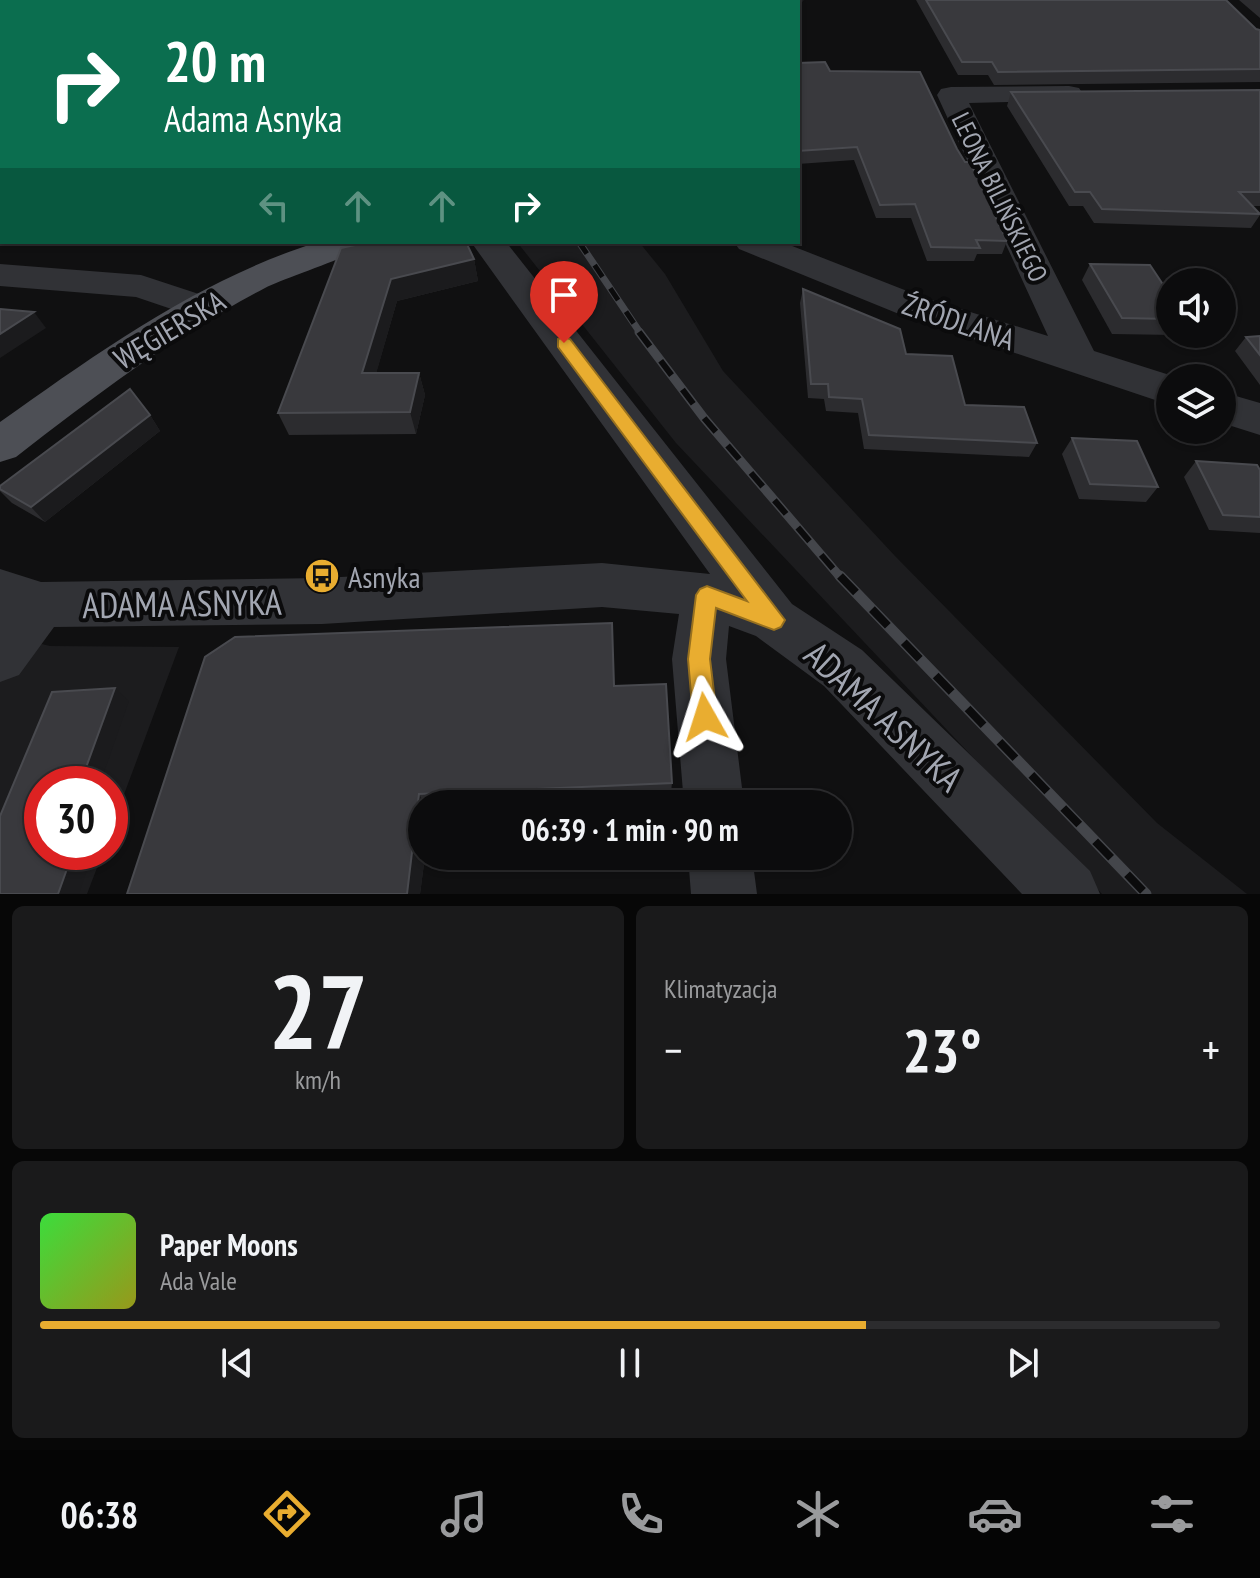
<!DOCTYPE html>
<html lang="pl">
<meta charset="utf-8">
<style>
body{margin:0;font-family:"PT Sans Narrow",sans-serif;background:#1a1a1b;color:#f1f3f6;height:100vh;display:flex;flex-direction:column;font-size:30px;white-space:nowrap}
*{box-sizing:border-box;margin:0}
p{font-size:26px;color:#9a9b9d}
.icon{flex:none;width:44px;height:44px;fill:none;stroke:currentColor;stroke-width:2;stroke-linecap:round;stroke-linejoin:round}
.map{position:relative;height:894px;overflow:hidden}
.panel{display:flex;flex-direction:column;gap:12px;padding:12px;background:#070707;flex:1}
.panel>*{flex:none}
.top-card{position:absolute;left:0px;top:0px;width:800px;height:244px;box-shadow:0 2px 6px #0004,0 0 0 2px #2c2c2e;background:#0b6e4f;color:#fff;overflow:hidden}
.fabs{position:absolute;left:1156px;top:268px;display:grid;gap:16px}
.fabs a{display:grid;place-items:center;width:80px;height:80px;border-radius:50%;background:#0c0c0d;box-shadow:0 2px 6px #0004,0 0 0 2px #2c2c2e;font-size:40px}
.speed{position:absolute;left:24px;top:766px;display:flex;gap:16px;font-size:40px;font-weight:700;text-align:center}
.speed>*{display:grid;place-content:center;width:104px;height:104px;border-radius:50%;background:#0c0c0d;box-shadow:0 2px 6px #0004,0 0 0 2px #2c2c2e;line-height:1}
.speed .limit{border:12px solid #d22;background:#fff;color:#111}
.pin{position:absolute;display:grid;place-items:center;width:68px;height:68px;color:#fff;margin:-82px -34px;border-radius:50% 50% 50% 0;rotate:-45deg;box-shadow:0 0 8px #0007}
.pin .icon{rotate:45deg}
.me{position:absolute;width:88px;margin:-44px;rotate:354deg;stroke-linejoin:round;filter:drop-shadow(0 0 6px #0008)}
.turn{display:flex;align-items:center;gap:28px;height:168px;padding:0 32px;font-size:36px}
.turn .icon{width:104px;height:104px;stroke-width:2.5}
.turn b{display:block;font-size:56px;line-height:68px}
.lanes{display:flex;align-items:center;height:76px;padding:0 32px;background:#0003;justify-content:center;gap:40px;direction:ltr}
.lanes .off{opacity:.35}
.big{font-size:60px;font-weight:700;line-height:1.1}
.panel .widget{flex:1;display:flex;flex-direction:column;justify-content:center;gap:12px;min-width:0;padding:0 28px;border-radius:12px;background:#1a1a1b}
.panel .dial{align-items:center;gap:0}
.dial b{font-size:104px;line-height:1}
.song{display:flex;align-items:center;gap:24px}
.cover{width:96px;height:96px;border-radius:12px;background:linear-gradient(135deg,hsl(120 70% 55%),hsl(60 70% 35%))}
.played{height:8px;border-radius:4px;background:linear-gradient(90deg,#e9ad30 70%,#2c2c2e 70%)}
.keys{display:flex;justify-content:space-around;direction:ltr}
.heat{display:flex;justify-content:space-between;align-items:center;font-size:44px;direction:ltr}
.panel .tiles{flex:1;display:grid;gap:12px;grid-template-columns:1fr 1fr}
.widget:last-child{grid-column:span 2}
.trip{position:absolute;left:408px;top:790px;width:444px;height:80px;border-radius:40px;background:#0c0c0d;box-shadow:0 2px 6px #0004,0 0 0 2px #2c2c2e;font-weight:700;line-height:80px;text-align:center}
.menu{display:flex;height:128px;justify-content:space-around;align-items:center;background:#050505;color:#9a9b9d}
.menu .icon{width:56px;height:56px}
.menu .on{color:#e9ad30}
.menu b{font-size:36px;color:#f1f3f6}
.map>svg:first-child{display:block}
.built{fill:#1c1c1e}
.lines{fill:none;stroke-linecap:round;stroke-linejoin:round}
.minor{fill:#313236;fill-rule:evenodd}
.major{fill:#4d4f55;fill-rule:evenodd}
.rail-far2-casing{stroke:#44464b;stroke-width:7}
.rail-far1-casing{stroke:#44464b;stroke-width:9}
.rail-casing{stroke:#44464b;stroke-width:11}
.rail-far2{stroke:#0b0b0c;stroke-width:5;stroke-dasharray:14;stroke-linecap:butt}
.rail-far1{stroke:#0b0b0c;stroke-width:6;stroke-dasharray:18;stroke-linecap:butt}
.rail{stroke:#0b0b0c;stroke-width:8;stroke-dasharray:23;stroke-linecap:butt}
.wall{fill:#2c2c2f}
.shaded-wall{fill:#1b1b1d}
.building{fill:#39393d;stroke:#494a4f;stroke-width:2}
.route{fill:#e9ad30;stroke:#97701f;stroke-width:2}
.labels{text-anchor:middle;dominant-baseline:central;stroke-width:8;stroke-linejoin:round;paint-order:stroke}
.far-street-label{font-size:26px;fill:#a2a6b1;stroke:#0b0b0c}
.street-label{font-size:30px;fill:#a2a6b1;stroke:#0b0b0c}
.poi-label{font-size:30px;fill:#a2a6b1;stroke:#0b0b0c;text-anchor:start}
.near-street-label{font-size:36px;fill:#a2a6b1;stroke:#0b0b0c}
</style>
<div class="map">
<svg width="1260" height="894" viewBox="0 0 1260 894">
<rect width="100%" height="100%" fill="#101011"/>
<path class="built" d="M517 242H639L665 274 723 371 895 556 1157 823 1247 894H1102L676 443Z
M0 634 50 646 179 647 110 832V784H42V852H103L87 894H0Z"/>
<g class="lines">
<path class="minor" d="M1069 86 1079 88 1083 94 1079 100 969 103 1094 351 1179 378H1170V405L899 314 739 249 734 242H782L925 298 1048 336 937 95 941 89 951 87Z
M471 242H506L792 604 862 650 1090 871 1100 894H1022L824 686 756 636 729 626 726 659 744 804H684L672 659 679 614 602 607 322 624 54 627 19 675 0 682V569L41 582 322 578 602 563 710 574Z
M0 264 141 275 211 298 217 306 211 314 198 318 136 297 0 286Z
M1222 392 1260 403V435L1222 423Z
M688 856H752L757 894H691Z"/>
<path class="major" d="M318 242H370C363 253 284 278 265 288 175 335 96 395 16 457L0 462V422C100 351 200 279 318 242Z"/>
<g class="rail-far2-casing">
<path id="rail-far2" d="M579 242 641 334"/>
</g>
<g class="rail-far1-casing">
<path id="rail-far1" d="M639 332 704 418 841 578"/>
</g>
<g class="rail-casing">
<path id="rail" d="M840 576 1146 894"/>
</g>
<use href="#rail-far2" class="rail-far2"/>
<use href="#rail-far1" class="rail-far1"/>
<use href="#rail" class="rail"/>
</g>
<path class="wall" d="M916 0H1226L1256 29 1260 30V82L994 85 988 75H958Z
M1239 0H1260V18Z
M798 63 830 71 957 149 1007 241 1002 254H977L974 261H927L911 218H876L854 160 798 164Z
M1260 90V206H1253L1260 215 1251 228 1094 223 1083 206H1069L1007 106 1011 92Z
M341 248 474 259 478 281 397 301 376 373H419L425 395 416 434 289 435 278 413Z
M1090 264 1170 295V334H1176L1175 335 1112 334 1082 280Z
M803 289 906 354 965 405 1037 443 1029 457 864 449 858 413 826 411 824 399 808 398 800 303Z
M1260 336V385L1235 351 1246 337Z
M150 415 160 431 45 522 12 503 0 491V486Z
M1072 438 1158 487 1146 502 1079 499 1062 454Z
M1196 461 1260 470V533L1209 530 1184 477Z
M614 686 672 783 670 802 618 804H422V856H425L420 894H127Z"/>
<path class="shaded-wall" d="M795 0H804L798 7V2H794Z
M474 259 478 281 397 301 370 395 362 373 391 279Z
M34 312 46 328 0 358V334Z
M419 373 425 395 416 434 410 412Z
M150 415 160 431 45 522 31 507Z
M115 688 129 701 100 784H80Z
M419 794 425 804H422V856H425L420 894H407Z
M73 852H93L79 894H58Z"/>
<path class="building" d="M0 0H239L237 2H2V127L0 126Z
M649 0H795L794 2H649Z
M926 0H1226L1256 29 1260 30V69L998 72 992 62H962Z
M381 1 380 2H327Z
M825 62 830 71 920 72 957 149 965 162H970L1007 241 976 240 980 248 931 247 915 204 880 205 857 147 798 151V63Z
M1260 90V192H1239L1260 214 1102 209 1090 192H1075L1011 92Z
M369 242H466L474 259 391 279 362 373H419L410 412 278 413 341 248Z
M1090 264 1150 265 1170 295V319L1122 318Z
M803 289 900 329 906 354 952 356 965 405 1024 407 1037 443 869 435 862 399 829 397 828 384H811Z
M0 309 34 312 0 334Z
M1260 336V355L1246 337Z
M130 389 150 415 31 507 0 489V486Z
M1072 438 1137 441 1158 487 1090 484Z
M1196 461 1257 465 1260 470V517L1223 515Z
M612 623 614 686 666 684 672 783 419 794 407 894H127L205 657 235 637Z
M115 688 80 784H42V852H73L58 894H0V816L52 692Z"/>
<path class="route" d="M564 337 570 339 785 620 781 627 774 630 716 608 710 659 717 717 713 725 705 728 697 725 693 717 688 659 696 595 700 589 707 586 747 601 558 347V339Z"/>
<defs>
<g id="bus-disc" transform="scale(1.8)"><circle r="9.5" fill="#e9ad30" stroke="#0b0b0c"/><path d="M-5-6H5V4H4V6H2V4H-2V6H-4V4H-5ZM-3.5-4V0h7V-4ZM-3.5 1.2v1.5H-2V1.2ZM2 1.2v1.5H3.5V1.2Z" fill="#111"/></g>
</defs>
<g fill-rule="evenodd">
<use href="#bus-disc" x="322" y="576"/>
</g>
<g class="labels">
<g class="far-street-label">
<text transform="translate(1000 197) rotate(64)">LEONA BILIŃSKIEGO</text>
</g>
<g class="street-label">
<text transform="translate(959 321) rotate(19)">ŹRÓDLANA</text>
<text transform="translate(169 329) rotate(-31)">WĘGIERSKA</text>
</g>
<g class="poi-label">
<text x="348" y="576">Asnyka</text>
</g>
<g class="near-street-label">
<text transform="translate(182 603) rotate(-1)">ADAMA ASNYKA</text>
<text transform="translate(884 716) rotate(43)">ADAMA ASNYKA</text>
</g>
</g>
</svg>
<div class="fabs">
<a><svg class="icon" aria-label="sound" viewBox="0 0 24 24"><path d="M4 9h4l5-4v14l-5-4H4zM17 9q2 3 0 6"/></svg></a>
<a><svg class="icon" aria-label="layers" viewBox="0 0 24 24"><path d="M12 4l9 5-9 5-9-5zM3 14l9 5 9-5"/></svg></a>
</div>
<div class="speed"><div class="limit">30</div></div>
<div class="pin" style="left:564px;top:343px;background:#d93025"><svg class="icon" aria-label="arrive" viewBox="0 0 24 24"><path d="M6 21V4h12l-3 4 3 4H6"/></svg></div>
<svg class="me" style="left:705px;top:717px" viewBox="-20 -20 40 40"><path d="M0-17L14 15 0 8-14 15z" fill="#e9ad30" stroke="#fff" stroke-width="4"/></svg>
<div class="trip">06:39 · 1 min · 90 m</div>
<div class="top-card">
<div class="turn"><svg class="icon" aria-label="right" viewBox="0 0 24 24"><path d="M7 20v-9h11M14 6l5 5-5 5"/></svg><div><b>20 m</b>Adama Asnyka</div></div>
<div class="lanes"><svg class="icon off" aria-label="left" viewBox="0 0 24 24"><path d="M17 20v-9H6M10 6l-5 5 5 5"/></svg><svg class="icon off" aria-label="ahead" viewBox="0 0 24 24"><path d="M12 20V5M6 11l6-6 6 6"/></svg><svg class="icon off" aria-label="ahead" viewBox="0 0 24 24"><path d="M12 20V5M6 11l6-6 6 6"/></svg><svg class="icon" aria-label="right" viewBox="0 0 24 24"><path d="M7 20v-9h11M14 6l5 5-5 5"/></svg></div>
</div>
</div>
<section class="panel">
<div class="tiles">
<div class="widget dial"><b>27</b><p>km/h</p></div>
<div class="widget"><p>Klimatyzacja</p>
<div class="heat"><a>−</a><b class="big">23°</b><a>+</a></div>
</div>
<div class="widget">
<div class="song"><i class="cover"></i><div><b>Paper Moons</b><p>Ada Vale</p></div></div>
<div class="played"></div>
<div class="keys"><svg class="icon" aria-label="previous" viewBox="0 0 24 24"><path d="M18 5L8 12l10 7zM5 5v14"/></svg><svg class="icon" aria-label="pause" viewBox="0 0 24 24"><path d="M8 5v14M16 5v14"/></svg><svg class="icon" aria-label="next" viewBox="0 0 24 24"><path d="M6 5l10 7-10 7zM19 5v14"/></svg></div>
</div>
</div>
</section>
<nav class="menu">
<b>06:38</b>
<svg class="icon on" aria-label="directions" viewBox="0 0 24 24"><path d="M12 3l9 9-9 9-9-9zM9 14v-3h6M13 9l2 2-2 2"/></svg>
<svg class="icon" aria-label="music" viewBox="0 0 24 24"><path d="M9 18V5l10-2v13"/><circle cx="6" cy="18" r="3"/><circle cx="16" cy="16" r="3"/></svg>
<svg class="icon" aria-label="phone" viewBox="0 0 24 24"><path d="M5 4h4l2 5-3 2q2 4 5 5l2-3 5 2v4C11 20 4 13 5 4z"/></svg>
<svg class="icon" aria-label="climate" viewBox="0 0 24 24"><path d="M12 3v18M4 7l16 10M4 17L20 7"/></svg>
<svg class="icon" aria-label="car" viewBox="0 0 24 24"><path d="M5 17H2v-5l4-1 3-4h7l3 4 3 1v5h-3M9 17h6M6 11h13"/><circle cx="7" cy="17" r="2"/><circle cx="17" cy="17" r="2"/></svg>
<svg class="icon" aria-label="filters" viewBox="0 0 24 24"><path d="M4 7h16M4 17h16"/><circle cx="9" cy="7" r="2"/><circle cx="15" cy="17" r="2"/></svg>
</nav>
